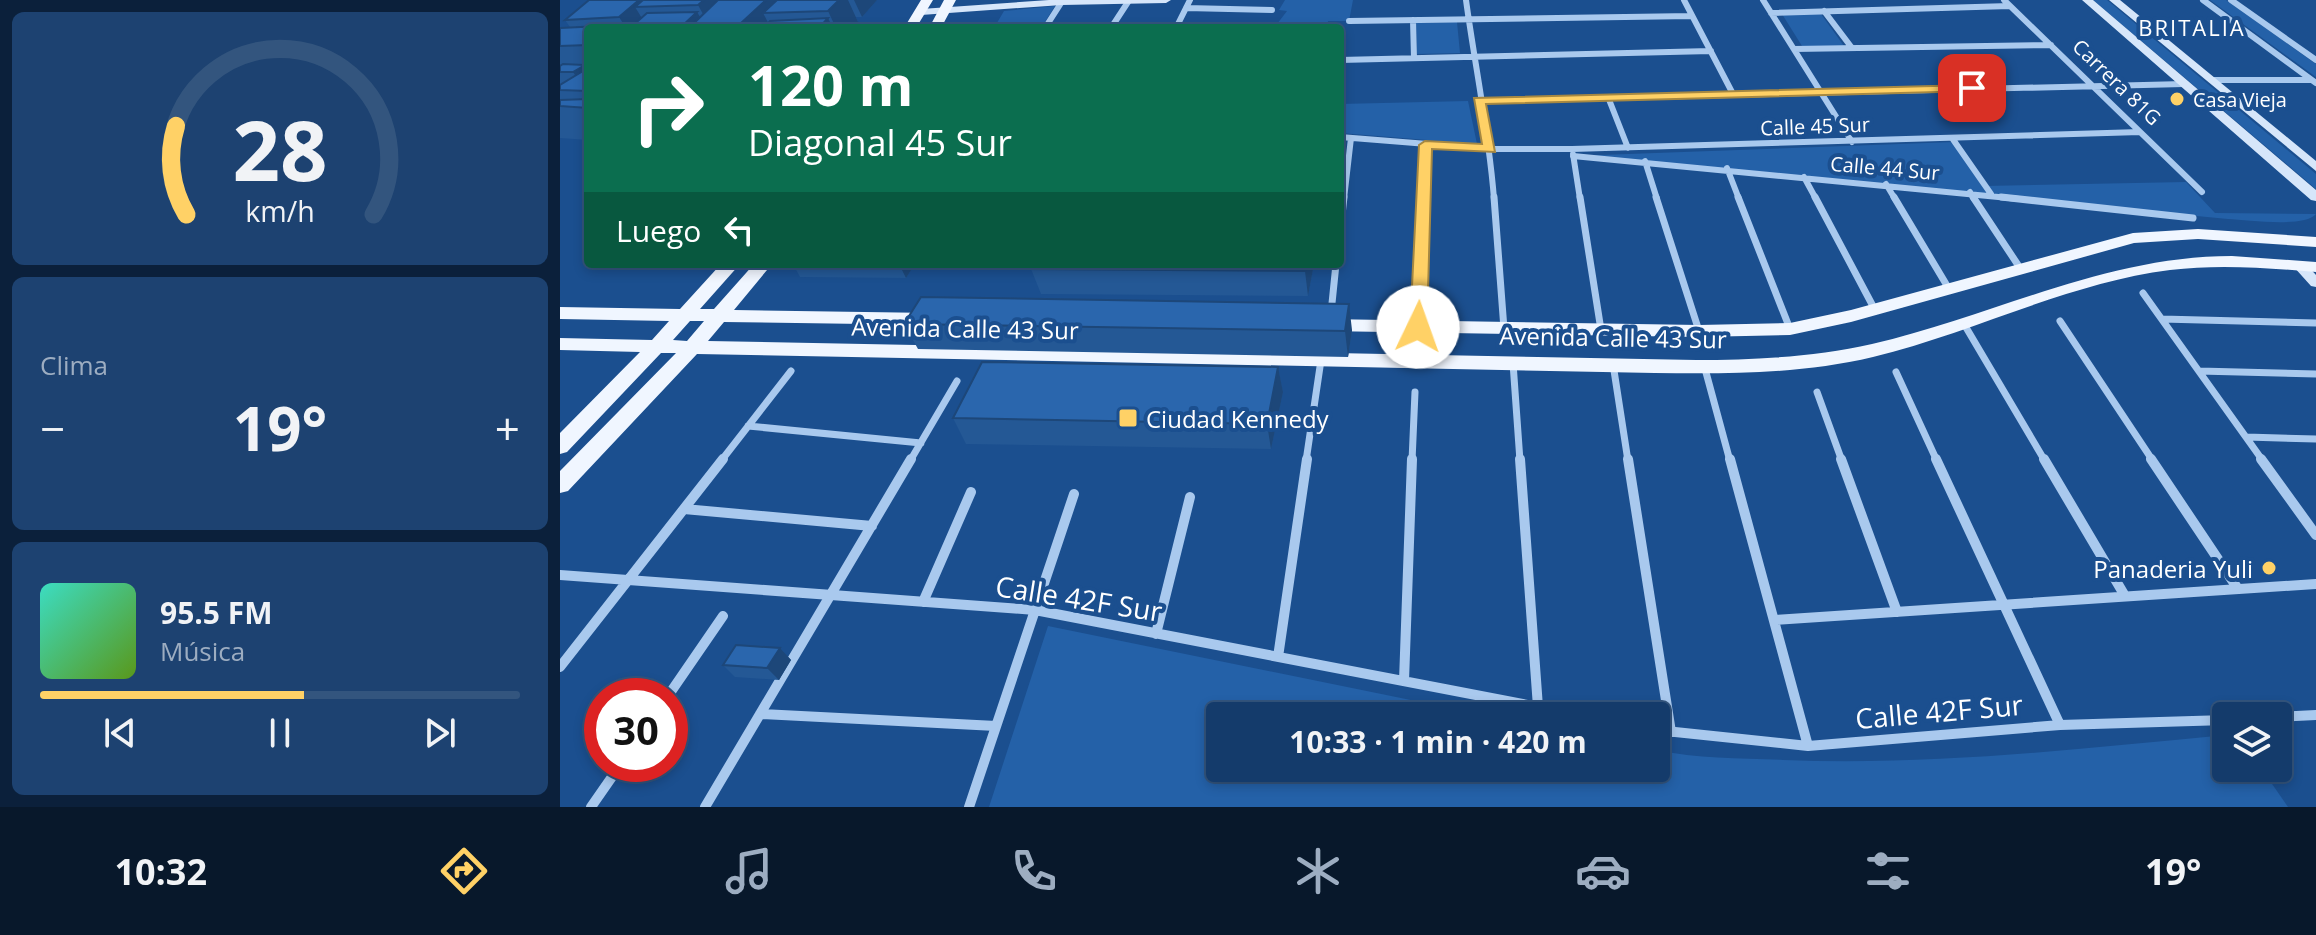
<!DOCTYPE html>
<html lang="es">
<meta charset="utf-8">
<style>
body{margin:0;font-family:"Open Sans",sans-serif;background:#1d4271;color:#f1f3f6;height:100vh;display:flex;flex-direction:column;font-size:30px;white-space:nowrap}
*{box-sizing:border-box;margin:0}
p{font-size:26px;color:#9dadc1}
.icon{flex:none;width:44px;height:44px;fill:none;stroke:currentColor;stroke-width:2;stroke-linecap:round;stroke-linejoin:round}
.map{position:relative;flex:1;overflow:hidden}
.details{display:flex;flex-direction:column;gap:12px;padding:12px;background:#0b203b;width:560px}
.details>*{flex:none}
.guide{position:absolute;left:24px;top:24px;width:760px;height:244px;border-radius:8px;box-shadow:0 4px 12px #0003,0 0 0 2px #33557e;background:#0b6e4f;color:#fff;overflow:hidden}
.fabs{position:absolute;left:1652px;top:702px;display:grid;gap:16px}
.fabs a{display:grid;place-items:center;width:80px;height:80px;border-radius:8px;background:#143b6b;box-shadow:0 4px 12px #0003,0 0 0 2px #33557e;font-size:40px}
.speed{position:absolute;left:24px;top:678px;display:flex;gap:16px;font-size:40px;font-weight:700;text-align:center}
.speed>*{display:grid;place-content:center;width:104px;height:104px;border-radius:50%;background:#143b6b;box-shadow:0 4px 12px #0003,0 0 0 2px #33557e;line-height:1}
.speed .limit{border:12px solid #d22;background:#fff;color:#111}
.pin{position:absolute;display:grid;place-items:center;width:68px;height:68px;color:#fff;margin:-34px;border-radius:16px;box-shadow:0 4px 12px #0006}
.me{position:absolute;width:88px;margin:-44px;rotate:3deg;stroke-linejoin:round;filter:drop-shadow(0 0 6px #0008)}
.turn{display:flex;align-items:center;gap:28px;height:168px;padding:0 32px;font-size:36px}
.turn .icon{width:104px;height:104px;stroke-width:2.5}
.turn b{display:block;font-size:56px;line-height:68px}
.then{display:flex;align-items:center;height:76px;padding:0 32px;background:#0003;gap:16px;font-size:30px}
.big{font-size:60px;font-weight:700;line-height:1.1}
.details .widget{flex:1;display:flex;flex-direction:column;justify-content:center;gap:12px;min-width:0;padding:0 28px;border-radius:12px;background:#1d4271}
.details .dial{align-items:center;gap:0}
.dial svg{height:208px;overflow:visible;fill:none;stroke:#33557e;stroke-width:7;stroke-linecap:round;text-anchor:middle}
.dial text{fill:#f1f3f6;stroke:none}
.song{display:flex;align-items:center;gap:24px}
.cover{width:96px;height:96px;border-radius:12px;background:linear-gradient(135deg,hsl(170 70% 55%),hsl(90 70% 35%))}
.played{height:8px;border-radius:4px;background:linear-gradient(90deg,#ffd166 55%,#33557e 55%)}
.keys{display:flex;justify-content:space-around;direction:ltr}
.heat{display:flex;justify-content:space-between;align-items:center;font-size:44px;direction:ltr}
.trip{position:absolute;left:646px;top:702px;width:464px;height:80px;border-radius:8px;background:#143b6b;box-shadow:0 4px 12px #0003,0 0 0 2px #33557e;font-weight:700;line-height:80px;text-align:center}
.menu{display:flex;height:128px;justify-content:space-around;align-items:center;background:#08182b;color:#9dadc1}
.menu .icon{width:56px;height:56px}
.menu .current{color:#ffd166}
.menu b{font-size:36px;color:#f1f3f6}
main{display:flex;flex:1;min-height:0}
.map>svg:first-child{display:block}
.green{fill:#2461a8}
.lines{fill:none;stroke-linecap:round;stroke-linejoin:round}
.street-far2{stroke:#a9c9ee;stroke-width:6}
.street-far1{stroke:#a9c9ee;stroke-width:7}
.street{stroke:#a9c9ee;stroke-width:10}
.secondary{fill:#d6e6fa;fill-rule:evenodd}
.primary{fill:#f0f6ff;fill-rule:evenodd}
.wall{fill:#245895}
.shaded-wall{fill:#1d4779}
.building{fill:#2a66ad;stroke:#1d4779;stroke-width:2}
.route{fill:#ffd166;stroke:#a68842;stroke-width:2}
.poi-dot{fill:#ffd166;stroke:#1b4f8f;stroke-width:3}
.labels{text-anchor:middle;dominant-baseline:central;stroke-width:8;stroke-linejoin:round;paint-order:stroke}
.far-street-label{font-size:20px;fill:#fff;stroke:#1b4f8f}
.far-poi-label{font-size:20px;fill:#fff;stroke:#1b4f8f;text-anchor:start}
.far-neighbourhood-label{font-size:22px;letter-spacing:2px;fill:#fff;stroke:#1b4f8f}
.street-label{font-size:24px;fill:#fff;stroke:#1b4f8f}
.poi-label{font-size:24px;fill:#fff;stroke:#1b4f8f;text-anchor:start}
.near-street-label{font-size:28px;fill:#fff;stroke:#1b4f8f}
</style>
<main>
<section class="details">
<div class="widget dial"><svg viewBox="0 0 100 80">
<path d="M14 69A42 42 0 1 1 86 69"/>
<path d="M14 69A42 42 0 0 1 10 35" stroke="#ffd166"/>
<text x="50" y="56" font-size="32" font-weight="700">28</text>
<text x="50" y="72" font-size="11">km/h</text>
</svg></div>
<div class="widget"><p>Clima</p>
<div class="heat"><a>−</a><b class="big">19°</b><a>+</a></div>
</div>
<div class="widget">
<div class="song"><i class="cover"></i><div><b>95.5 FM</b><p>Música</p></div></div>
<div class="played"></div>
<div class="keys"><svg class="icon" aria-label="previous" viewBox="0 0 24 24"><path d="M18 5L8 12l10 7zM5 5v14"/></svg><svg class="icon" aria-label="pause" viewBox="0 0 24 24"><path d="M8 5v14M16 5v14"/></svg><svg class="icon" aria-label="next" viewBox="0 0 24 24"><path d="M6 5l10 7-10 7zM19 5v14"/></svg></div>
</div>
</section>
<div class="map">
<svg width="1756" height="807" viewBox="0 0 1756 807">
<rect width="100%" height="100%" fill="#1b4f8f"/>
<path class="green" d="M725 0H793L789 21H768L767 28H714L727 11 719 10Z
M1533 0H1547L1756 174V189Z
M1650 0H1666L1756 64V77Z
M495 6 481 28H434L444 11Z
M1222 14H1261L1284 46H1242Z
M897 22 900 53 857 54 856 23Z
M908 101 917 144 780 133V104Z
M1394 142 1424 186 1626 182 1655 213 1756 214C1744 228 1688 220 1668 219L1013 156Z
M488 626 929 716H660V768H1096V750C1138 759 1180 758 1223 760 1371 766 1519 749 1666 735V768H1701L1728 807H429Z"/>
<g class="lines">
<path class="street-far2" d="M906 0C915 66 929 132 934 199
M1124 0 1173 94
M1203 0 1292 142
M1444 0 1642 192
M1643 0 1756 83
M1671 0 1756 60
M626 8 712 10
M1264 11 1292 48
M1211 13 1450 6
M853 20 854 58
M789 21 1132 16
M485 28 503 0
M551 28 568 2
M616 28 630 0
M1234 49 1491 45
M780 60 1151 51
M1654 80H1751
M1048 97 1068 148
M919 101 1624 84
M780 137 930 149H1012L1580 132
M1392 138 1431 194
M1013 154 1020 199
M1013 156 1459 199
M1085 161 1097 199
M1167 168 1179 199
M1244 177 1256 199
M1326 184 1335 199
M1410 192 1414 199
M784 199 791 138
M863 199 865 145"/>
<path class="street-far1" d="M934 197 944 329
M1020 197 1041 330
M1096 197 1139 331
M1178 197 1230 329
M1255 197 1315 310
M1334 197 1389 289
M1413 197 1460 268
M1441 197 1633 218
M780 233 784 197
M1583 293 1703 461
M771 313 776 264
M1602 319 1756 323
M1500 321 1593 461
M1404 324 1485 461
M858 327 863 197
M953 363 960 461
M1053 364 1068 461
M1144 365 1170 461
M1639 371 1756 374
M1336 372 1377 461
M1257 392 1282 461
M188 426 361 443
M1686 437 1756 439
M161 461 231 371
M350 461 397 381
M746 461 761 360
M852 461 855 392"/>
<path class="street" d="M960 459 978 707
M1068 459 1111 732
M1170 459 1248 746
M1281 459 1337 612
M1376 459 1500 725
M1484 459 1565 596
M1591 459 1678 589
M1701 459 1756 535
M124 509 312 526
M0 575 475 610 1025 716
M363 602 411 492
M1214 620 1756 584
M596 634 630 497
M718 657 747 459
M0 667 163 459
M844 681 852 459
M108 696 163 616
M200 714 436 726
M1718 717 1756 715
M1096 730 1248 746 1500 725 1666 720
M31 807 61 764
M145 807 351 459
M409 807 514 494"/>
<path class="secondary" d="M489 0H611L606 3 502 5 361 15 356 12 361 9Z
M1522 0H1533L1756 190V201L1751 200Z
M1549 0H1560L1756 161V171Z
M1740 262 1745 263 1756 275V287L1751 286 1733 266Z"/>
<path class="primary" d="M361 0H373L356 28H344Z
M384 0H396L381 28H369Z
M1638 229 1756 237V247L1638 239 1574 243 1291 322 1230 335 1139 337 765 331 756 325 765 319 1139 325 1230 323 1291 310 1573 233Z
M1672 256 1756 262V272C1708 268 1659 264 1610 270 1508 283 1412 333 1313 357 1241 374 1168 374 1095 373L137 354 8 491 0 493V471L116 353H101L7 452 0 454V433L80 352 0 350V338L92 340 109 321 0 319V307L120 309 161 264H180L140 309H154L194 264H212L174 310 373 313 382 319 373 325 164 322 148 341 1136 360C1195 360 1254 357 1312 344 1433 316 1545 256 1672 256ZM130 321H144L127 341 113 340Z"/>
</g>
<path class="wall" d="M29 0H317L302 17H296L299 24 295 28H28V140L0 138V28L10 27 5 20Z
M233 264H355L346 278 240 277Z
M474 264H754L748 296 481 294 471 269Z
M344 324 792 330 788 357 358 349Z
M718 367 723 392 711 449 406 444 393 418Z
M220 648 231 660 219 680 175 677 163 665Z"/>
<path class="shaded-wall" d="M79 0H114L75 7 88 28H66L59 17Z
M144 0H164L149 25 138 5Z
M206 0H230L203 13 211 28H181L180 24Z
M279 0H288L299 24 295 28H276L268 11Z
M294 0H317L302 17Z
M137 12 145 25 131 26 132 28H120Z
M268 18 273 28H259Z
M25 65 28 70 26 91 13 72Z
M339 264H355L346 278Z
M746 264H754L748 296 745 271Z
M789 304 792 330 788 357 785 331Z
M718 367 723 392 711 449 707 424Z
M220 648 231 660 219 680 207 668Z"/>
<path class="building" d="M29 0H79L59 17 5 20Z
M83 0H144L138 5 75 7Z
M158 0H206L180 24 131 26Z
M217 0H279L268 11 203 13Z
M137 12 120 28H70L87 13Z
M268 18 259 28H204L210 21Z
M63 25 59 28H28V45L0 46V28Z
M3 64 25 65 13 72H0V66Z
M28 68V82H26L28 83V91L0 90V85Z
M28 99V108L0 106V100Z
M474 264H746L745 271 471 269Z
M361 297 789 304 785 331 344 324Z
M422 362 718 367 707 424 393 418Z
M176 645 220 648 207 668 163 665Z"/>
<path class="route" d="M1412 85 1418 88 1416 91 926 104 935 152 872 149 867 327 858 332 850 327 859 145 865 141 922 144 914 98Z"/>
<g class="poi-dot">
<circle cx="1617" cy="99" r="8"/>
<rect x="558" y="408" width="20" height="20" rx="4"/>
<circle cx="1709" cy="568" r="8"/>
</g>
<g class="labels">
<g class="far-street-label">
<text transform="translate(1557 82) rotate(44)">Carrera 81G</text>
<text transform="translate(1255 126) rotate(-2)">Calle 45 Sur</text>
<text transform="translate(1325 168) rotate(5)">Calle 44 Sur</text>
</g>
<g class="far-poi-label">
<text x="1633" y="99">Casa Vieja</text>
</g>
<g class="far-neighbourhood-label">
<text x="1632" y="27">BRITALIA</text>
</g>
<g class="street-label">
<text transform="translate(405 328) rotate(1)">Avenida Calle 43 Sur</text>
<text transform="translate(1053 337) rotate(1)">Avenida Calle 43 Sur</text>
</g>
<g class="poi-label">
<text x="586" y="418">Ciudad Kennedy</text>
<text x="1693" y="568" text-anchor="end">Panaderia Yuli</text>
</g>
<g class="near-street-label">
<text transform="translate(519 598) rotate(9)">Calle 42F Sur</text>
<text transform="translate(1379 711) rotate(-5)">Calle 42F Sur</text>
</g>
</g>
</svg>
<div class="fabs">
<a><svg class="icon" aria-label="layers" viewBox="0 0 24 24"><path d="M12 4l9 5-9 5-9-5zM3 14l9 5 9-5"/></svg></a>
</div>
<div class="speed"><div class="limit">30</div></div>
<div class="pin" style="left:1412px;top:88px;background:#d93025"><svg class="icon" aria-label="arrive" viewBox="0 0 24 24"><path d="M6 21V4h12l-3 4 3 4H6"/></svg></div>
<svg class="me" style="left:858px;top:327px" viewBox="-20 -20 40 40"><circle r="19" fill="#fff"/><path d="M0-13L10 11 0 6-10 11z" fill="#ffd166"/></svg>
<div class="trip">10:33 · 1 min · 420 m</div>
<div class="guide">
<div class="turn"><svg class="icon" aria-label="right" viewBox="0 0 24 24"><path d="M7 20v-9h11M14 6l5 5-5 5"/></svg><div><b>120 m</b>Diagonal 45 Sur</div></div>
<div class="then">Luego<svg class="icon" aria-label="left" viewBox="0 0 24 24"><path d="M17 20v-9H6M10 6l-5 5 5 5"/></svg></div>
</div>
</div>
</main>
<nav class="menu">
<b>10:32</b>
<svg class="icon current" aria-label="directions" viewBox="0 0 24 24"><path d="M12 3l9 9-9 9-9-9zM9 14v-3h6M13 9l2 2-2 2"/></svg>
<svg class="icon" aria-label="music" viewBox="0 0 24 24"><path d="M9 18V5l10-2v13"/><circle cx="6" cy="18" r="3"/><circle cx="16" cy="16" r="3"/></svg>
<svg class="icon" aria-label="phone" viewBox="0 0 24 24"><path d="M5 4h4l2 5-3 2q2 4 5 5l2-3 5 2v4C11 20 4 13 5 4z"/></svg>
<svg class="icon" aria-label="climate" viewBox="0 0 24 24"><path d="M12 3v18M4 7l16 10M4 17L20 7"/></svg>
<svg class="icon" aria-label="car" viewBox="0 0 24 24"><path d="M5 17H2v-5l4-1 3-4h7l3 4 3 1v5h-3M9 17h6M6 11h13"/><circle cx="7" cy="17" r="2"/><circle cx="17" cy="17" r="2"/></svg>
<svg class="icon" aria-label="filters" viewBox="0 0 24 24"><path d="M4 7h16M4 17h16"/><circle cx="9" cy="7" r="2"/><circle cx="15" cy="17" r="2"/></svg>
<b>19°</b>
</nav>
